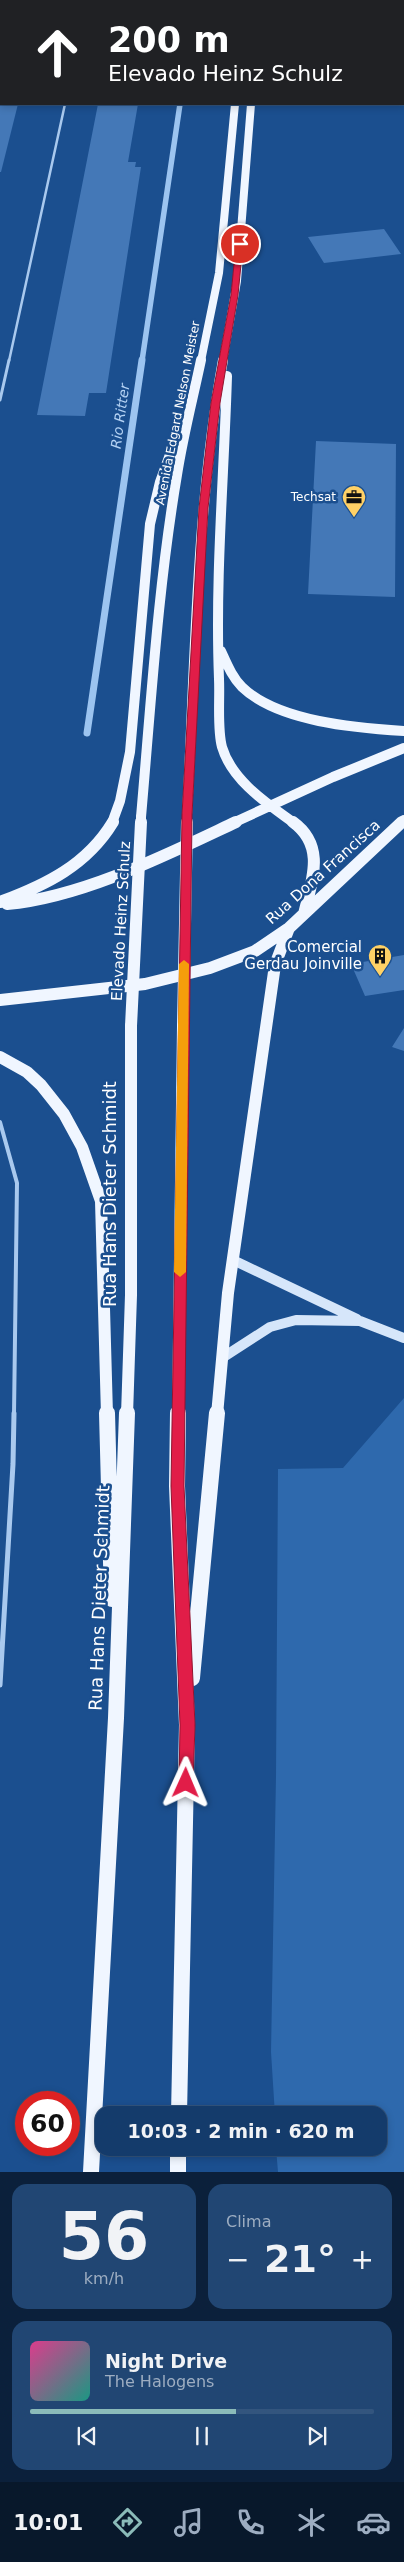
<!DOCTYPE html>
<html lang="pt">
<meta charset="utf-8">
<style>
body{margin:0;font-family:"DejaVu Sans",sans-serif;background:#214673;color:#f1f3f6;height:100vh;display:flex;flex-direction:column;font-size:19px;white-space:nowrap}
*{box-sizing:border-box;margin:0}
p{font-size:16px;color:#9dadc1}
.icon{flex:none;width:28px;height:28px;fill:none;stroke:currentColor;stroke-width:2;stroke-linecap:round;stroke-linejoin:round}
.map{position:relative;height:2172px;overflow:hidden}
.details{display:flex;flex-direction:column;gap:12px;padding:12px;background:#0b203b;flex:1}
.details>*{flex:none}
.top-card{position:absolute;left:0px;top:0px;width:405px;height:105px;box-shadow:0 2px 8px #0003,0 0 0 1px #33557e;background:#202124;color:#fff;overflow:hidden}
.speed{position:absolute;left:15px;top:2091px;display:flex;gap:10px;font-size:25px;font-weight:700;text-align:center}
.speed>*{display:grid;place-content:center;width:65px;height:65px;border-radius:50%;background:#143b6b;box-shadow:0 2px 8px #0003,0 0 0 1px #33557e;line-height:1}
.speed .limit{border:8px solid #d22;background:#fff;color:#111}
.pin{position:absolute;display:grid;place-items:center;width:42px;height:42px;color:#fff;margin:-21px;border:2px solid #fff;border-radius:50%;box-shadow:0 1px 5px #0007}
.me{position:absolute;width:55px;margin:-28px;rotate:1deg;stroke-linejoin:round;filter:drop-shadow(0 0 4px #0008)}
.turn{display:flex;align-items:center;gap:18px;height:105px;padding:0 25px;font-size:22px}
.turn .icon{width:65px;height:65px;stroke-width:2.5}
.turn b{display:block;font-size:35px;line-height:42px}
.big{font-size:38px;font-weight:700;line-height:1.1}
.details .widget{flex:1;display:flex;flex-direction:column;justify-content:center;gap:8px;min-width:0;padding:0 18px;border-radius:15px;background:#214673}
.details .dial{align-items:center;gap:0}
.dial b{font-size:65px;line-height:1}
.song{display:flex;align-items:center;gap:15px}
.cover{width:60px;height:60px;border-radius:8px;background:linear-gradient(135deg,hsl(330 70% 55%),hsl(170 70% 35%))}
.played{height:5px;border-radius:2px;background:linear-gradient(90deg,#8bbbb9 60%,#33557e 60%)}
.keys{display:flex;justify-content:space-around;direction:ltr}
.heat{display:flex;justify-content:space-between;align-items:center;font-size:28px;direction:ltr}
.details .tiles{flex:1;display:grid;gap:12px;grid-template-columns:1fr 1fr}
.widget:last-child{grid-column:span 2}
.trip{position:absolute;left:95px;top:2106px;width:292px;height:50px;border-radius:15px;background:#143b6b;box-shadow:0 2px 8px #0003,0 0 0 1px #33557e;font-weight:700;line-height:50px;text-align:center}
.dock{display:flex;height:80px;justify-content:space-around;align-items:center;background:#08182b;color:#9dadc1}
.dock .icon{width:35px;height:35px}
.dock .on{color:#8bbbb9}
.dock b{font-size:22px;color:#f1f3f6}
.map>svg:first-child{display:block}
.green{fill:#2e69ad}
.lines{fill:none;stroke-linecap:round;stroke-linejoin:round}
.stream-far1{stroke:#9cc4f0;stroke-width:5.5}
.stream{stroke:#9cc4f0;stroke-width:7}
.building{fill:#4478b7}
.service-far3{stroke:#a9c9ee;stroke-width:2.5}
.service-far2{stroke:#a9c9ee;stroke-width:3}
.service-far1{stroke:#a9c9ee;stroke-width:4}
.service{stroke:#a9c9ee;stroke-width:5}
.secondary{stroke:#d6e6fa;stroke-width:10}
.primary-far3{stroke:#f0f6ff;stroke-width:8}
.primary-far2{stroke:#f0f6ff;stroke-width:10}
.primary-far1{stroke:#f0f6ff;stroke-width:12}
.primary{stroke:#f0f6ff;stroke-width:16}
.primary-bridge-far1{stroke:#f0f6ff;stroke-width:10}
.primary-bridge{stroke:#f0f6ff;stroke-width:12}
.route{fill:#e11d48;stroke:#92132f}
.slow{fill:#f59e0b}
.labels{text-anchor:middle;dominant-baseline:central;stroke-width:5;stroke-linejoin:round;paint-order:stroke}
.far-street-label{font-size:12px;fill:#fff;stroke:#1b4f8f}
.far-poi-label{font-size:12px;fill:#fff;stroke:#1b4f8f;text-anchor:end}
.far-water-label{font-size:14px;font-style:italic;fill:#b5d3f5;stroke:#1b4f8f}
.street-label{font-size:15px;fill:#fff;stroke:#1b4f8f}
.poi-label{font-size:15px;fill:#fff;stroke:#1b4f8f;text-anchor:end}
.near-street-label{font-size:18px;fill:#fff;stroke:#1b4f8f}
</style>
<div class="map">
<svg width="404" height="2172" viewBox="0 0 404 2172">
<rect width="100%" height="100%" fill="#1b4f8f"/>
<path class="green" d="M404 1398V2172H278L276 2148H379V2115H275L271 2052 276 1776 278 1469 343 1468Z"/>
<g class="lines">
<path class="stream-far1" d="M142 361 180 104"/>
<path class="stream" d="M87 733 142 360"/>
</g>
<path class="building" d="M0 104H18L1 172H0Z
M98 104H138L128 162H136L135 167H141L106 393H89L85 416 37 415Z
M384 229 401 254 324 263 308 237Z
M316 441 396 444 395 597 308 594Z
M404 955V990L365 996 351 964Z
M404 1028V1051L392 1047Z"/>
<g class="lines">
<path class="service-far3" d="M9 361 65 104"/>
<path class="service-far2" d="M0 400 9 360"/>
<path class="service-far1" d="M0 1122 17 1183 14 1415"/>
<path class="service" d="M0 1685 13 1464 14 1413"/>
<path class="secondary" d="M233 1260 357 1319
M222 1358 270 1327 296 1320 360 1321 404 1338"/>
<path class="primary-far3" d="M201 361 219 273 235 104
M223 361 237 281 251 104"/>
<path class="primary-far2" d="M227 376C224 477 215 578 219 679 220 699 217 729 222 747 232 781 268 804 294 823
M221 651C227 664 232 677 242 687 278 722 357 728 404 731
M187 815C195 663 196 510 223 360
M141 817C151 703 158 587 177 475 183 436 193 398 201 360
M112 823 120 801 130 752 150 524 160 482 180 427
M233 823 333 777 404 748
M401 823 404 820"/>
<path class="primary-far1" d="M293 822C326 846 312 880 304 914
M0 902C46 885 87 865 113 822
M7 904C83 897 168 854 236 822
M0 1000 145 984 210 968 255 951 289 928 402 822
M0 1057 27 1072 41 1085 64 1114 82 1147 101 1201 107 1415
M127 1415 131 1295V1026
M178 1415 183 1026
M217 1415 228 1293 275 965 289 928"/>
<path class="primary" d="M107 1413 112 1599
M178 1413 177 1486 187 1725 179 2115
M192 1678 217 1413
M178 2148V2172
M91 2172 116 1718 127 1413"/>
<path class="primary-bridge-far1" d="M141 823V817
M187 823V815"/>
<path class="primary-bridge" d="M131 1026 141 822
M183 1026 187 822"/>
</g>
<path class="route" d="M240 242 243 244 238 295 220 403 208 508 192 815 184 1486 195 1725 193 1783 191 1788 186 1790 181 1788 179 1783 180 1725 171 1486 182 815 199 508 211 403 231 295 236 244Z"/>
<path class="slow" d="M184 960 189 964 186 1272 180 1277 174 1272 179 964Z"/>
<defs>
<g id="office-pin" transform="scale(1.25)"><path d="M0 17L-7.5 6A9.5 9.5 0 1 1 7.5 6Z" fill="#ffd166" stroke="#1b4f8f"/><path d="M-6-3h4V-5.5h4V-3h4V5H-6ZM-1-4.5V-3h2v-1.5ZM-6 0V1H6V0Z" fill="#111"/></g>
<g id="building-pin" transform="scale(1.25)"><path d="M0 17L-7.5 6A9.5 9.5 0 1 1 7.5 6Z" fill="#ffd166" stroke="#1b4f8f"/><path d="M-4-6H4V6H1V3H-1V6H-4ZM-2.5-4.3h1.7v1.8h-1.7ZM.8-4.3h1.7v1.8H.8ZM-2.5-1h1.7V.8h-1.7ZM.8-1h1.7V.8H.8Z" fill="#111"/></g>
</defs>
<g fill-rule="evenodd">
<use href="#office-pin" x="354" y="497"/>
<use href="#building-pin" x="380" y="956"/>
</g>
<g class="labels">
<g class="far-street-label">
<text transform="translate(178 413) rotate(-79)">Avenida Edgard Nelson Meister</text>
</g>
<g class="far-poi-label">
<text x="336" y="497">Techsat</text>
</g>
<g class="far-water-label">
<text transform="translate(120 416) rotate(-82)">Rio Ritter</text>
</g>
<g class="street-label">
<text transform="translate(323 872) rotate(-42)">Rua Dona Francisca</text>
<text transform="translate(121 921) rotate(-87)">Elevado Heinz Schulz</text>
</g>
<g class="poi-label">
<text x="362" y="947">Comercial<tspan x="362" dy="17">Gerdau Joinville</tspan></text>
</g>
<g class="near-street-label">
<text transform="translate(109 1194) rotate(-90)">Rua Hans Dieter Schmidt</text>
<text transform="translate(99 1598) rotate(-88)">Rua Hans Dieter Schmidt</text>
</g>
</g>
</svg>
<div class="speed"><div class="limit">60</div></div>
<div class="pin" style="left:240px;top:244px;background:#d93025"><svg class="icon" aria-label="arrive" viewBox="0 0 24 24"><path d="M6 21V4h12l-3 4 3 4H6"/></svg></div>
<svg class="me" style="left:186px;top:1783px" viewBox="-20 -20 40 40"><path d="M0-17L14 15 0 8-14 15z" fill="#e11d48" stroke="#fff" stroke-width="4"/></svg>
<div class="trip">10:03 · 2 min · 620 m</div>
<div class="top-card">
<div class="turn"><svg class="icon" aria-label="ahead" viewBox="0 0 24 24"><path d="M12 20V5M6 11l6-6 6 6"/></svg><div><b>200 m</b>Elevado Heinz Schulz</div></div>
</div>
</div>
<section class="details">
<div class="tiles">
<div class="widget dial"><b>56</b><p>km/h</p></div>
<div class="widget"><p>Clima</p>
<div class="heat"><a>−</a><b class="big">21°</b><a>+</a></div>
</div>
<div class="widget">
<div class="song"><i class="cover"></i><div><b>Night Drive</b><p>The Halogens</p></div></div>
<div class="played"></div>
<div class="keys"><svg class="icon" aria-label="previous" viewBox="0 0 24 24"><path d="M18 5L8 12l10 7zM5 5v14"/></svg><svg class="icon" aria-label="pause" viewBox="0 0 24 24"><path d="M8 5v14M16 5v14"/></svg><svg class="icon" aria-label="next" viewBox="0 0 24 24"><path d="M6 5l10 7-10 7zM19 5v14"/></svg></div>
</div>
</div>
</section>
<nav class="dock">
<b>10:01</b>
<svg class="icon on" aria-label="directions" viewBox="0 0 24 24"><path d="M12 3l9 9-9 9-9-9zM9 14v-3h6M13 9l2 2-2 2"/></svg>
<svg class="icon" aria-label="music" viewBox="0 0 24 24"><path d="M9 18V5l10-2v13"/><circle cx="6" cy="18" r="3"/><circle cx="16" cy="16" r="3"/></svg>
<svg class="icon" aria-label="phone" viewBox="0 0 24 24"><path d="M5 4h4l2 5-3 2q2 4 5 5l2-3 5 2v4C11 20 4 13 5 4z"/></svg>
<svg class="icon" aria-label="climate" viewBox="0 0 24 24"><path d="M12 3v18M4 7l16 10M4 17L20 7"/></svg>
<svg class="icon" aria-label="car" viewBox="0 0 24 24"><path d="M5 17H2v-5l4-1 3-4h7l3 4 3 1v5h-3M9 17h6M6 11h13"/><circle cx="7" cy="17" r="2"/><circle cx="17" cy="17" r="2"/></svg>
</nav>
